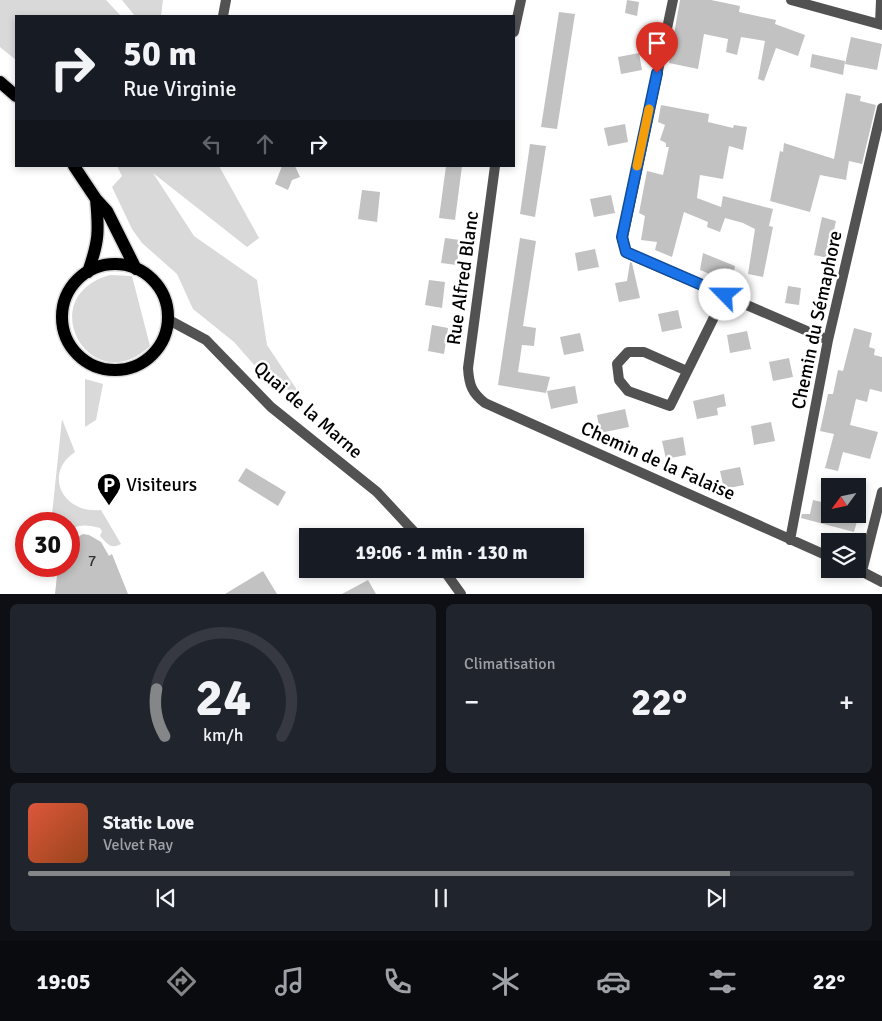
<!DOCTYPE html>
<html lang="fr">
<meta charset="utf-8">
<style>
body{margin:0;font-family:Signika,sans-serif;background:#20242c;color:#f1f3f6;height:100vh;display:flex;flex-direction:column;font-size:19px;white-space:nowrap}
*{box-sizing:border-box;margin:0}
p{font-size:16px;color:#9ea1a6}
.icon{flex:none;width:28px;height:28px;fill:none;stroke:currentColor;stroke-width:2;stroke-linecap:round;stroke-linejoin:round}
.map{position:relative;height:594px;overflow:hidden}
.side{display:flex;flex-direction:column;gap:10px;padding:10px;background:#0d0f14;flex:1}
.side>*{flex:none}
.banner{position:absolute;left:15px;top:15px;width:500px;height:152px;border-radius:0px;box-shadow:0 2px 8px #0003;background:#171b24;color:#f1f3f6;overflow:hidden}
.needle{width:32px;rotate:237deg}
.fabs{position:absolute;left:821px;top:478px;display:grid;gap:10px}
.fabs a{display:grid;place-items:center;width:45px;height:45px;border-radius:0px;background:#171b24;box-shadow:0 2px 8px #0003;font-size:25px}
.speed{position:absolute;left:15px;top:512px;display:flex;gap:10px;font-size:25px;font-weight:700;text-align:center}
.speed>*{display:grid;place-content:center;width:65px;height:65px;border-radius:50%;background:#171b24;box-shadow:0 2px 8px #0003;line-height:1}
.speed .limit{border:8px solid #d22;background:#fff;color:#111}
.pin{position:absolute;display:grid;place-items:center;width:42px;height:42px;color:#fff;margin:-51px -21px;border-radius:50% 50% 50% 0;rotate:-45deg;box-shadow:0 0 5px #0007}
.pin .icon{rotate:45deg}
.me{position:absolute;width:55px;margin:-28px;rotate:293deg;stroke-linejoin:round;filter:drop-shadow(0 0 4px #0008)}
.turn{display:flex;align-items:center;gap:18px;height:105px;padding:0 25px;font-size:22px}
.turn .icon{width:65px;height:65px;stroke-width:2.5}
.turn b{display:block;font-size:35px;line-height:42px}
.lanes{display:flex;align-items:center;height:48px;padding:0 25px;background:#0003;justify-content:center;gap:25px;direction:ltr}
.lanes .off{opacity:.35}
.big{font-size:38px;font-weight:700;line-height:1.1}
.side .widget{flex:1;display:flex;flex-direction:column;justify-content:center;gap:8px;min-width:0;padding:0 18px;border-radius:8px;background:#20242c}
.side .dial{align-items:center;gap:0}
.dial svg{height:130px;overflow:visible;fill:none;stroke:#363941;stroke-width:7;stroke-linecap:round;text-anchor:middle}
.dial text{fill:#f1f3f6;stroke:none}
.song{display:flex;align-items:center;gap:15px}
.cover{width:60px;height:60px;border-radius:8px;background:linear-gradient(135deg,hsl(10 70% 55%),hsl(20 70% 35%))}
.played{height:5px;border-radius:2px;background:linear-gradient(90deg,#858687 85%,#363941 85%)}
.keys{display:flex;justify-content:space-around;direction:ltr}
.heat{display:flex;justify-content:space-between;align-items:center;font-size:28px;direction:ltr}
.side .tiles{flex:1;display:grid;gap:10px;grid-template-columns:1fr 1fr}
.widget:last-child{grid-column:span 2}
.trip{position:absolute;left:299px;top:528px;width:285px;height:50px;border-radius:0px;background:#171b24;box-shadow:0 2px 8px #0003;font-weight:700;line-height:50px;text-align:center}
.tabs{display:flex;height:80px;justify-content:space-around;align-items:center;background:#090b0e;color:#9ea1a6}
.tabs .icon{width:35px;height:35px}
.tabs .current{color:#858687}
.tabs b{font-size:22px;color:#f1f3f6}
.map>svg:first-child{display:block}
.green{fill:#d9d9d9}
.building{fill:#c2c2c2}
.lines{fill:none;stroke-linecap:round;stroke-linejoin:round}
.primary-casing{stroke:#dbdbdb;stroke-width:15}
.minor{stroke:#525252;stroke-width:10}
.tertiary{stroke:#525252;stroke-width:10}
.primary{stroke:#000;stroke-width:12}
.route-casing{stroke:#114b97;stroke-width:12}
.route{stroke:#1a73e8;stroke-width:9}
.slow{stroke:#f59e0b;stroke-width:9}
.labels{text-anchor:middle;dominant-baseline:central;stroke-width:5;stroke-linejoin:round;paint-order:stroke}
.number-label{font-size:16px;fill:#303030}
.street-label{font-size:19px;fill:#000;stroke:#fff}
.poi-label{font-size:19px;fill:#000;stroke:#fff;text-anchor:start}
</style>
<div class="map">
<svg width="882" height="594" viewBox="0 0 882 594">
<rect width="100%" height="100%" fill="#fff"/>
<path class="green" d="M0 0H106L121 16H16V60L0 47Z
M122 0H163L161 16H135Z
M117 166H219L259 238 247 247 153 173 194 236 257 280 267 345 299 393 272 385 234 342 193 309 177 274 142 243 132 229 112 187 122 176Z
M110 275 132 276 150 346C91 402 31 297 110 275Z
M85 379 103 384 96 420 85 427Z
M62 419 75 452C43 473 62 514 101 510L121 544C110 550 107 543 100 536L102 531 100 528C88 525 80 524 69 530V524H51Z"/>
<path class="building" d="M627 0 639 2 637 16 625 13Z
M680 0H711L740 6 739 12 776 20 775 24 805 35 798 56 776 48 764 81 758 79 765 41 741 37 737 55 726 52 728 39 704 34 698 69 669 63Z
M559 12 575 14 557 129 541 127Z
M851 37 882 44 877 70 845 64Z
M639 53 642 70 621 74 618 57Z
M812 54 845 61 843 75 810 67Z
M846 93 861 96 860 101 876 105 862 164 849 161 846 180 820 175 810 212 770 201 780 151 783 152 784 143 834 159Z
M661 105 709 114 708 122 733 128 734 125 747 127 743 150 729 146 723 179 700 175 697 198 721 207 723 196 773 209 769 226 773 227 763 277 748 274 755 229 743 223 725 218 720 232 707 227 708 222 684 212 672 257 655 250 657 242 641 240 645 216 639 213 647 171 663 175 669 147H666V143L660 140 665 125 658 122Z
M625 124 628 142 608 146 604 128Z
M530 144 546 146 535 217 520 214Z
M282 166H295L300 177 292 180 288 190 275 184Z
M446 166H462L455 220 439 218Z
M362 190 380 192 377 222 358 219Z
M611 195 615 213 594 217 590 199Z
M822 217 836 221 828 258 814 255Z
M445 238 460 240 457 265 441 263Z
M520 238 536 241 523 326 536 328 534 346 522 345 518 372 550 377 546 393 498 385Z
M595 249 599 267 578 271 575 253Z
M703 253 735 266 732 283 700 270Z
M630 262 632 263 640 298 619 302 615 283 627 281Z
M429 280 445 282 442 308 425 305Z
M788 286 801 288 799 305 785 303Z
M678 310 682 328 662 332 658 314Z
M432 325 448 328 444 354 428 351Z
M854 328 872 333 869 347 875 349 874 355 882 357V392L870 389 867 402 856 399 850 425 878 432 870 459 843 452 838 471 825 468 834 434 820 431 828 394H833L838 370 843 371Z
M747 331 751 349 730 353 727 335Z
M580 333 584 351 564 355 560 337Z
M789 358 793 377 773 381 769 362Z
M575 386 578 403 551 409 547 391Z
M724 394 726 406 717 408 718 415 697 419 693 401Z
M625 409 629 427 600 433 597 415Z
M771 422 775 441 754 445 751 426Z
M683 437 686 455 666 459 662 441Z
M740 467 744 485 724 489 720 471Z
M246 468 286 492 278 506 238 481Z
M813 500 830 504 828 514H859L854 532 801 518 802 514H810Z
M83 534 89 535 101 542 109 556 112 554 128 594H55L58 566H69V542Z
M263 571 277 594H225Z
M368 580 376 594H342Z"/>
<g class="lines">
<g class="primary-casing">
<path id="primary" d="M0 82 16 96
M74 166 96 199 107 211 136 269
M62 317a53 53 0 1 1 106 0a53 53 0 1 1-106 0Z
M88 272C99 241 99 231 96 199"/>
</g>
<path class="minor" d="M673 0 623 237 626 253 828 340
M223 16 226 0
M880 24 881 0
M514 32 521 0
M495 166 468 368C469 385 472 393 485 403L830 557
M687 371 644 352H628L617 364 619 380 628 391 670 406 725 295
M790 540 828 340 882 108
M857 569 882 582
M862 571 882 492"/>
<path class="tertiary" d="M791 0 882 25
M169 320 206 340 271 407 377 492 418 536
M443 569 461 594"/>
<use href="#primary" class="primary"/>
</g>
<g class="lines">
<g class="route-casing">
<path id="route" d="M657 73 622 237 626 252 725 295"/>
</g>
<use href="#route" class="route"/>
<path class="slow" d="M637 166 649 109"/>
</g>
<defs>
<g id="parking-pin" transform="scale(1.25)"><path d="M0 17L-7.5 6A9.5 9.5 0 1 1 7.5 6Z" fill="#000" stroke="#fff"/><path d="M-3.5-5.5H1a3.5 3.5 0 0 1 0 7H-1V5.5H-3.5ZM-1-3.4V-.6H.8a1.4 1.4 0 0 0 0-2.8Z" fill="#fff"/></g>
</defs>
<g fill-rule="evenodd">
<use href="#parking-pin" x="109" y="485"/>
</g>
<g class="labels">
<g class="number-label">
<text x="92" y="561">7</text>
</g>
<g class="street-label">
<text transform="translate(463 278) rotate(-82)">Rue Alfred Blanc</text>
<text transform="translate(817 320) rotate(-78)">Chemin du Sémaphore</text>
<text transform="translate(308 410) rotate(41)">Quai de la Marne</text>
<text transform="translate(658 461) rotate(24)">Chemin de la Falaise</text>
</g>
<g class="poi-label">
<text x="126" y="485">Visiteurs</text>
</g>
</g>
</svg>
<div class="fabs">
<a><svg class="needle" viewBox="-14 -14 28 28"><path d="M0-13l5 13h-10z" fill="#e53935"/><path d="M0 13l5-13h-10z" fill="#9ea1a6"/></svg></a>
<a><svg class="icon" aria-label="layers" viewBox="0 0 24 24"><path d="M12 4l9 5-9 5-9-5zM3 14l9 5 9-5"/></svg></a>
</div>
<div class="speed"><div class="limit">30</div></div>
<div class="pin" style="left:657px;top:73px;background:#d93025"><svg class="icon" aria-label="arrive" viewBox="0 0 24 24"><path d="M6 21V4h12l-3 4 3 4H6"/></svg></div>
<svg class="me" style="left:725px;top:295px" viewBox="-20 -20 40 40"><circle r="19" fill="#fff"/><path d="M0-13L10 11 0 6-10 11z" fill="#1a73e8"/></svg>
<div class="trip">19:06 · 1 min · 130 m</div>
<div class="banner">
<div class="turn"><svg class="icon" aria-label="right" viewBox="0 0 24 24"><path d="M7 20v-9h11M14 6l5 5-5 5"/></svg><div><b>50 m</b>Rue Virginie</div></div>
<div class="lanes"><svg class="icon off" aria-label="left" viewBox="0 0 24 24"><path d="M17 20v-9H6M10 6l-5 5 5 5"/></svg><svg class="icon off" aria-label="ahead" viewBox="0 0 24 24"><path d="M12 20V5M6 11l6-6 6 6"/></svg><svg class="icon" aria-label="right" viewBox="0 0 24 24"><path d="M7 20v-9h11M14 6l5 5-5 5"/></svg></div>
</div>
</div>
<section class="side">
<div class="tiles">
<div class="widget dial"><svg viewBox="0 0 100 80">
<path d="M14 69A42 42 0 1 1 86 69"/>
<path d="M14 69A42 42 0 0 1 9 40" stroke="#858687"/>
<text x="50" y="56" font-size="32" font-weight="700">24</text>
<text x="50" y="72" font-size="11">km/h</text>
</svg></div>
<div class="widget"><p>Climatisation</p>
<div class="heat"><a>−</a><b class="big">22°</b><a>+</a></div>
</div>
<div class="widget">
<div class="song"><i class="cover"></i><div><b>Static Love</b><p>Velvet Ray</p></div></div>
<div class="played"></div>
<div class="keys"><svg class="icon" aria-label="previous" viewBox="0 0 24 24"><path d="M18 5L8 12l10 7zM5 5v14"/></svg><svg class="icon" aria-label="pause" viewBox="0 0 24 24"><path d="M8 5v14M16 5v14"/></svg><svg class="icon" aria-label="next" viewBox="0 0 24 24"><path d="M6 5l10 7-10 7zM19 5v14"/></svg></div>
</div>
</div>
</section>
<nav class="tabs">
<b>19:05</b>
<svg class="icon current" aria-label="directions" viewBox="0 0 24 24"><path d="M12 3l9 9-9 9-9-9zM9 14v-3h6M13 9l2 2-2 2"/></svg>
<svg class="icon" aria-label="music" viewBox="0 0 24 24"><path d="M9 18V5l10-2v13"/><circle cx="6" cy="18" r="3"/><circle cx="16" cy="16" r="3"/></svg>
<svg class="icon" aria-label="phone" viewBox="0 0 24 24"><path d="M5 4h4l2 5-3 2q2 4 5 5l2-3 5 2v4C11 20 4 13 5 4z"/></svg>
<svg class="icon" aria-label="climate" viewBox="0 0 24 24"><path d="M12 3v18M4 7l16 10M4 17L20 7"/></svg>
<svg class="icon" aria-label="car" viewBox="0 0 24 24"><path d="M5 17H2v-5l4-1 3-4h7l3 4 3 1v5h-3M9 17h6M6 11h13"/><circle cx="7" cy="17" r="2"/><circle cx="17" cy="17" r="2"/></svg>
<svg class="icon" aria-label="filters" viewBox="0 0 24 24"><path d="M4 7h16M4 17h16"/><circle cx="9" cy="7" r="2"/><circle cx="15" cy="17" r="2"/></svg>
<b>22°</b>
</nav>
